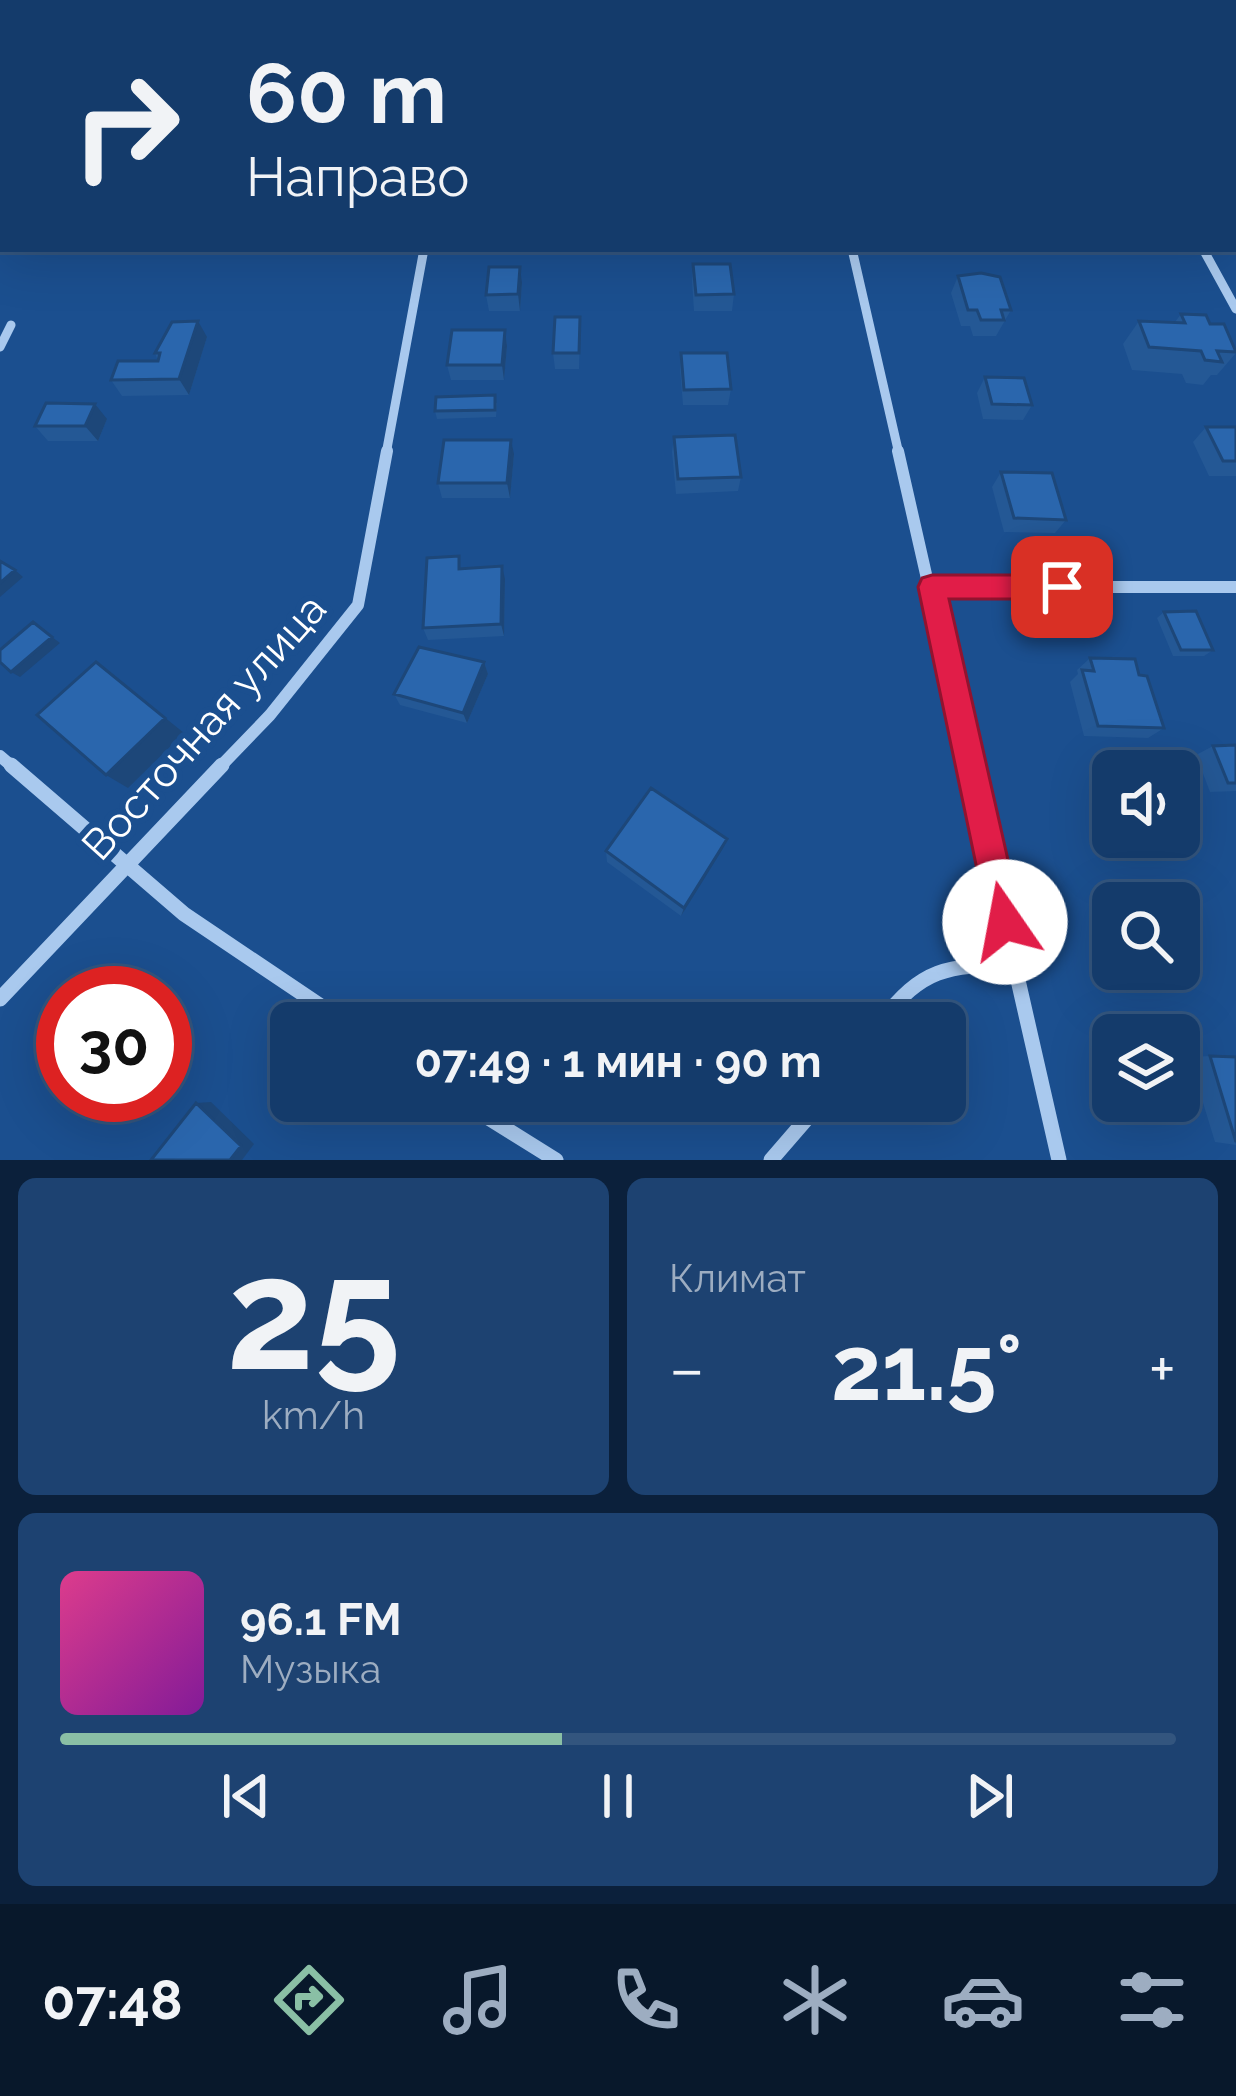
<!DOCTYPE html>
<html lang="ru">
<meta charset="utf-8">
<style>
body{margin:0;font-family:Raleway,sans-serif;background:#1d4271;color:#f1f3f6;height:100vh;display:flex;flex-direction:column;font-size:45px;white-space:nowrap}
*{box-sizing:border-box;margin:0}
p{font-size:39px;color:#9dadc1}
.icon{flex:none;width:66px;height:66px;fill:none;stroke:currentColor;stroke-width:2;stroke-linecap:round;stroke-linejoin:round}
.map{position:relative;height:1160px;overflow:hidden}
.panel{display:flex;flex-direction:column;gap:18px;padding:18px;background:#0b203b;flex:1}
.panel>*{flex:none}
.banner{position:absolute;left:0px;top:0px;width:1236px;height:252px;box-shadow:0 12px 48px #0002,0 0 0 3px #33557e;background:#143b6b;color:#f1f3f6;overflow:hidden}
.buttons{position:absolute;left:1092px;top:750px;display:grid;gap:24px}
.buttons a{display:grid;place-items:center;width:108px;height:108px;border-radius:18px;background:#143b6b;box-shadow:0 12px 48px #0002,0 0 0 3px #33557e;font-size:60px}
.speed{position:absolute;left:36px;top:966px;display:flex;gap:24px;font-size:60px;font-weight:700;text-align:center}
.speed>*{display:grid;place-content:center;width:156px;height:156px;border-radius:50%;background:#143b6b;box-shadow:0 12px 48px #0002,0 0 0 3px #33557e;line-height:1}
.speed .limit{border:18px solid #d22;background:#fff;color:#111}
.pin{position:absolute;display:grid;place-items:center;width:102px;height:102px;color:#fff;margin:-51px;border-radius:24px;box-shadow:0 6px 18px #0006}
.me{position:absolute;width:132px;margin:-66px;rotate:348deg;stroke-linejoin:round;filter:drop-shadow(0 0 9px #0008)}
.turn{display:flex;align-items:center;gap:42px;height:252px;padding:0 48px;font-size:54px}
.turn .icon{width:156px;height:156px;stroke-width:2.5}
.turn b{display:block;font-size:84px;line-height:102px}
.big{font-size:90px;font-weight:700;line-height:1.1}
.panel .widget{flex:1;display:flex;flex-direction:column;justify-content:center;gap:18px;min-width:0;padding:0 42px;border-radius:18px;background:#1d4271}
.panel .dial{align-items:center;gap:0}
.dial b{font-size:156px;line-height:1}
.song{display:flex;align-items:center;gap:36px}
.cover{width:144px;height:144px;border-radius:18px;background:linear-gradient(135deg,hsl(330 70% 55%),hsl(290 70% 35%))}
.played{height:12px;border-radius:6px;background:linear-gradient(90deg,#8abfa5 45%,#33557e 45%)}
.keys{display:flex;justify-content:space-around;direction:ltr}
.heat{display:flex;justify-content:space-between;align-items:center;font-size:66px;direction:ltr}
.panel .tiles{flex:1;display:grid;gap:18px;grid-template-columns:1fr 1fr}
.widget:last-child{grid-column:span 2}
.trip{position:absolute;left:270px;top:1002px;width:696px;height:120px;border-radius:18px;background:#143b6b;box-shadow:0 12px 48px #0002,0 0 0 3px #33557e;font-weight:700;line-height:120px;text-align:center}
.dock{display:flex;height:192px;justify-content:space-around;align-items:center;background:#08182b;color:#9dadc1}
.dock .icon{width:84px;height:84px}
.dock .current{color:#8abfa5}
.dock b{font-size:54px;color:#f1f3f6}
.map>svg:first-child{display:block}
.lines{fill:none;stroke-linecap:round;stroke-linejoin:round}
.stream{stroke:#9cc4f0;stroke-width:6}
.street-far3{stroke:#a9c9ee;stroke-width:8}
.street-far2{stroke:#a9c9ee;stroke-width:9}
.street-far1{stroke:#a9c9ee;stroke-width:12}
.street{stroke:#a9c9ee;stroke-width:15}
.wall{fill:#245895}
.shaded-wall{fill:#1d4779}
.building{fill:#2a66ad;stroke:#1d4779;stroke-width:3}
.route{fill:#e11d48;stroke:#92132f;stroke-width:3}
.labels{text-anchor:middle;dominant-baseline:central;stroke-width:12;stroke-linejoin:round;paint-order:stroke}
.street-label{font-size:42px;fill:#fff;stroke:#1b4f8f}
</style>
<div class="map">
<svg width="1236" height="1160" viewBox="0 0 1236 1160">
<rect width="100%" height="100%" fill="#1b4f8f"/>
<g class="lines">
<path class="stream" d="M679 0 698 3"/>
<path class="street-far3" d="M588 0 607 3"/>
<path class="street-far2" d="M852 249 899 454
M1203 249 1236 309
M0 347 11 325
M386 454 424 249"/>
<path class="street-far1" d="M898 451 970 768
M932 587H1236
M0 756 14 768
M219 768 270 715 358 605 387 451"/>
<path class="street" d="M11 765 184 914 346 1023
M969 765 1059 1160
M0 999 222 765
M880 1023C923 967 946 966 1014 964
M461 1101 556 1160
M771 1160 822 1101"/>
</g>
<path class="wall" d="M235 0H261L259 3 236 2Z
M1110 249H1171L1167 255 1113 254Z
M693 264 734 294 732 311H694L692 281Z
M958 276 1011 310 996 336H973L970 326H961L951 293Z
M522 283 520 311H489L486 295Z
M1181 314 1210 324 1236 353 1217 375H1211L1203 385 1186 383 1182 374 1132 370 1123 344 1139 321 1175 322Z
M505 330 507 346 504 380H451L447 365Z
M580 333 579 369H555L553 353Z
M207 337 189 395 122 396 111 380 158 361 155 353Z
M681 353 731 389 728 405H683L680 369Z
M985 377 1032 405 1023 420 983 419 977 393Z
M497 403 496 417 437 419 435 411Z
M107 419 98 441H48L35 426Z
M1206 427H1236V476H1209L1193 442Z
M674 437 741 477 738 491 676 494 672 452Z
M514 454 510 498H442L438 483Z
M1001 472 1066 520 1055 533 1004 532 992 487Z
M505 579 504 636 428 640 423 628Z
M1164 612 1213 650 1204 656H1173L1157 618Z
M1090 658 1139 675 1164 728 1148 738 1084 736 1070 682 1078 674 1077 670Z
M484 662 488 674 467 723 400 705 394 694Z
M1236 745V791L1210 792 1196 755 1213 746Z
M727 839 681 916 607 862 606 851Z
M1107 911H1113V963L1099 914Z
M1115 969H1162L1164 974 1155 975H1116Z
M1210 1056 1236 1145 1215 1142 1189 1057Z"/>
<path class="shaded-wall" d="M520 267 522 283 520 311 518 294Z
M198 321 207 337 189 395 179 379Z
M505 330 507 346 504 380 502 365Z
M95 404 107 419 98 441 85 426Z
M511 440 514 454 510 498 507 483Z
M502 566 505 579 504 636 501 624Z
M15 570 23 577 0 597V583Z
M52 637 60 643 20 677 11 672Z
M96 662 184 733 128 788 106 775Z
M484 662 488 674 467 723 463 713Z
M727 839 722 850 681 916 684 908Z
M211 1102 254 1144 242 1160H230L196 1103Z"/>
<path class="building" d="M693 264H730L734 294 696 295Z
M489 267H520L518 294 486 295Z
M981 273 1000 277 1011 310H1001L1004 320H981L977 310H968L958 276Z
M1181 314 1206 315 1210 324H1224L1236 352 1217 351 1222 362 1205 360 1201 351 1149 347 1139 321 1185 323Z
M555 317H580L579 353H553Z
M198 321 179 379 111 380 118 361H158L160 353H155L172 322Z
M452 330H505L502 365H447Z
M681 353H727L731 389 684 390Z
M985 377 1024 378 1032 405 992 404Z
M495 395V410L435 411 436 397Z
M46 403 95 404 85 426H35Z
M1206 427H1236V461H1223Z
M735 435 741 477 678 479 674 437Z
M444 440H511L507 483H438Z
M1001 472 1052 473 1066 520 1014 518Z
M459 556V569L502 566 501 624 423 628 427 558Z
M0 561 15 570 0 583Z
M1196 611 1213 650H1181L1164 612Z
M33 622 52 637 11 672 0 662V650Z
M419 647 484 662 463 713 394 694Z
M1090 658 1135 659 1139 675 1147 676 1164 728 1098 726 1082 670 1094 671Z
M96 662 165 718 106 775 37 715Z
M1236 745V783H1228L1213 746Z
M651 788 727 839 684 908 606 851Z
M1107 911H1113V932Z
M1124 969H1162L1164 974 1125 973Z
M1210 1056 1236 1057V1142Z
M196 1103 241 1146 230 1160H151Z"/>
<path class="route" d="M932 575H1062L1072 579 1076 587 1072 595 1062 599H949L1022 922 1017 934 1005 939 993 934 988 922 918 587 922 578Z"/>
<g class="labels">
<g class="street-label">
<text transform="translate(204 727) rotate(-48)">Восточная улица</text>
</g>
</g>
</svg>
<div class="buttons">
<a><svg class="icon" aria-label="sound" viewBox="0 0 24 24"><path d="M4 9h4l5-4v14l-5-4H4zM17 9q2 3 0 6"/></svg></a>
<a><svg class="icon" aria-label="search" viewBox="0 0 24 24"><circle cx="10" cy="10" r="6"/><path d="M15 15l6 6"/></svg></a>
<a><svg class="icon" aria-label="layers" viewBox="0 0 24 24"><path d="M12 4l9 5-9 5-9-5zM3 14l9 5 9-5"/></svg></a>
</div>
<div class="speed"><div class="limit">30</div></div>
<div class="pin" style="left:1062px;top:587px;background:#d93025"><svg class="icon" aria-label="arrive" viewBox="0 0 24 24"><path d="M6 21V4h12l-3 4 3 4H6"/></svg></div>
<svg class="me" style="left:1005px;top:922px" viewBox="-20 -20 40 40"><circle r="19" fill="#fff"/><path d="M0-13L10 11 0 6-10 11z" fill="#e11d48"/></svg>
<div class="trip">07:49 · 1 мин · 90 m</div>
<div class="banner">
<div class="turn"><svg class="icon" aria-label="right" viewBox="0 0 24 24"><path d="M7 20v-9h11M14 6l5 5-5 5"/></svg><div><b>60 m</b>Направо</div></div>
</div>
</div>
<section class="panel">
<div class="tiles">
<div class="widget dial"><b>25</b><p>km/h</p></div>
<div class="widget"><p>Климат</p>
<div class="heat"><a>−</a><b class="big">21.5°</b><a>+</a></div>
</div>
<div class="widget">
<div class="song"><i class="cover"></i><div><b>96.1 FM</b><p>Музыка</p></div></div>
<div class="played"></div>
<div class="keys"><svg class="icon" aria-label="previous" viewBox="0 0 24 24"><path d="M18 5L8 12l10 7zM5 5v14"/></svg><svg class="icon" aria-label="pause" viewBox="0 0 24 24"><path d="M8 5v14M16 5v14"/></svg><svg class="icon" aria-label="next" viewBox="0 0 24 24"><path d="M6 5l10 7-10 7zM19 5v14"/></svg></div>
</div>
</div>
</section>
<nav class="dock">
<b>07:48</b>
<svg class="icon current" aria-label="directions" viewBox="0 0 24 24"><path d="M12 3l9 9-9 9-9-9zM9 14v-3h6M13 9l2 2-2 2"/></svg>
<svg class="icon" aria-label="music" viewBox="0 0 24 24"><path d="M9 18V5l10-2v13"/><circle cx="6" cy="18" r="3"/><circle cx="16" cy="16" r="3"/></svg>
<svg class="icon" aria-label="phone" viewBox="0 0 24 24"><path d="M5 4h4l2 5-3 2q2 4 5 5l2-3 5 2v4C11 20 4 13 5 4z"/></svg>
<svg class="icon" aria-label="climate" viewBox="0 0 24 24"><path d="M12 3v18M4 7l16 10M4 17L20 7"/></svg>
<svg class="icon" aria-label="car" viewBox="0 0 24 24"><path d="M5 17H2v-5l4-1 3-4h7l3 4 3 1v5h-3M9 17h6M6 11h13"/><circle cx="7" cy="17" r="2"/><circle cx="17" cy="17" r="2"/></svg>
<svg class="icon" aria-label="filters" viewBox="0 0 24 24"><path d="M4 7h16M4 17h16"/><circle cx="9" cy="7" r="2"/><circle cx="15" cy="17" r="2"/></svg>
</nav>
